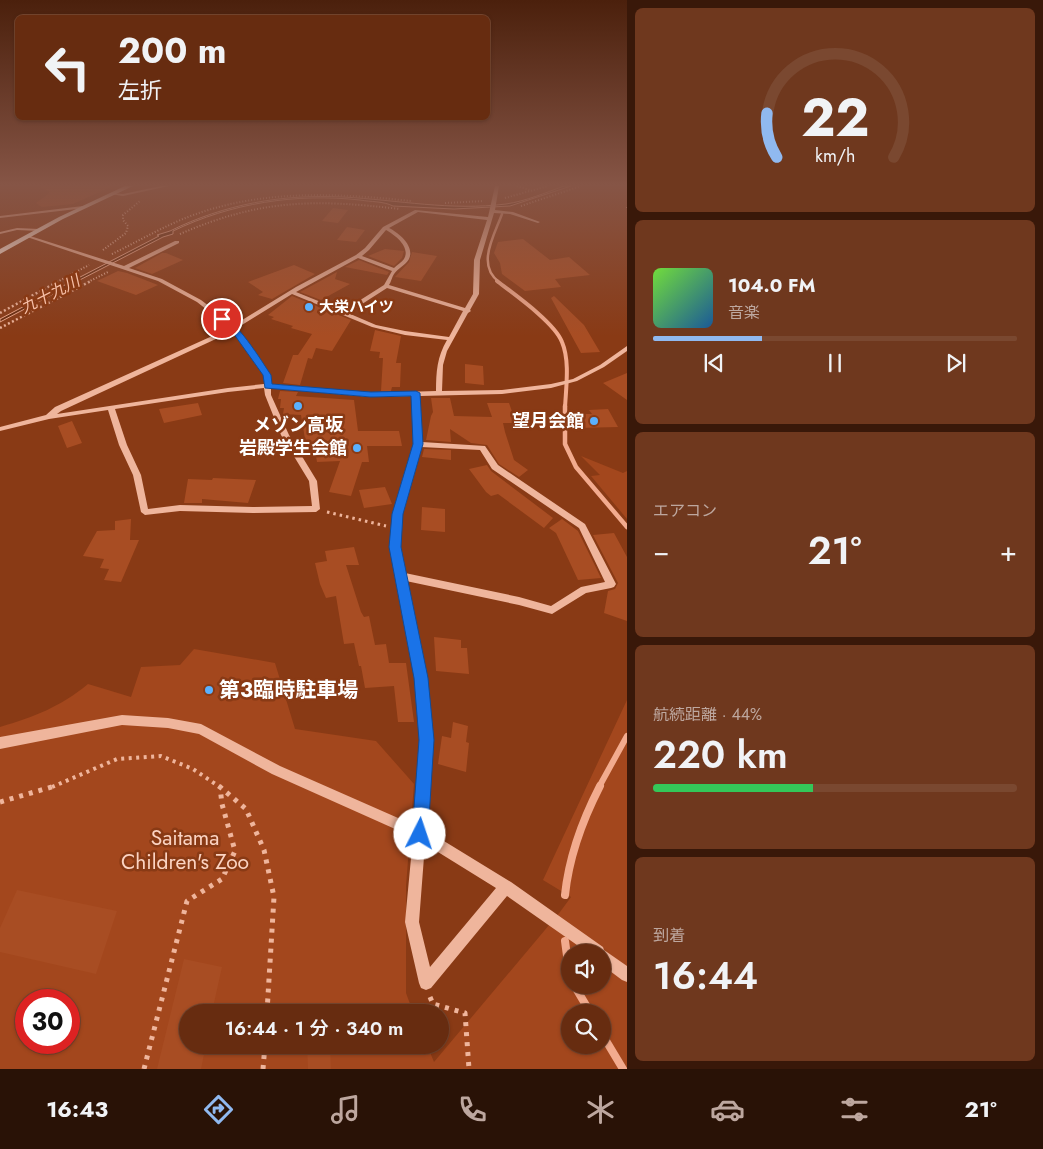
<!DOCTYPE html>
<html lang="ja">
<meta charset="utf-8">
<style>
body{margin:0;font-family:Jost,"Noto Sans JP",sans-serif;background:#6f381e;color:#f1f3f6;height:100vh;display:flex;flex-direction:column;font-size:19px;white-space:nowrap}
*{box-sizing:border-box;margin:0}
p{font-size:16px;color:#bda79f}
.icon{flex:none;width:28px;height:28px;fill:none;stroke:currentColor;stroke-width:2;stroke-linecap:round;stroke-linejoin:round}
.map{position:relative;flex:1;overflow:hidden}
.panel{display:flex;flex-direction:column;gap:8px;padding:8px;background:#391809;width:416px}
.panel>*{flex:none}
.banner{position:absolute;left:15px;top:15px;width:475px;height:105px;border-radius:8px;box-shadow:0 1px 4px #0004,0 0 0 1px #7a4830;background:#672c10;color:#f1f3f6;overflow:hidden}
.buttons{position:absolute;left:561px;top:944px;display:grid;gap:10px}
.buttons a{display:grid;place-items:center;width:50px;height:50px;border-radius:50%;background:#672c10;box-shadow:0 1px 4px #0004,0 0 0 1px #7a4830;font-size:25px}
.speed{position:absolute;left:15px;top:989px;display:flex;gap:10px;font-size:25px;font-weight:700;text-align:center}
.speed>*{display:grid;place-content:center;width:65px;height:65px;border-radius:50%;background:#672c10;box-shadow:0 1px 4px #0004,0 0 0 1px #7a4830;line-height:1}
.speed .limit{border:8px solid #d22;background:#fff;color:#111}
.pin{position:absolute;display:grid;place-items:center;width:42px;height:42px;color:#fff;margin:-21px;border:2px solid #fff;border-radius:50%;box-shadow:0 1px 5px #0007}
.me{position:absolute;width:55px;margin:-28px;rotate:4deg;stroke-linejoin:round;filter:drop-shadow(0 0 4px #0008)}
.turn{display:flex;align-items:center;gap:18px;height:105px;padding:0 20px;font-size:22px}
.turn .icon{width:65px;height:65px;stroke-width:2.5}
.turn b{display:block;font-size:35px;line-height:42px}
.big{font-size:38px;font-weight:600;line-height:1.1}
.panel .widget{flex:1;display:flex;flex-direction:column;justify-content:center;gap:8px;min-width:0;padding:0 18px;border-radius:8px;background:#6f381e}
.panel .dial{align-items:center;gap:0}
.dial svg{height:130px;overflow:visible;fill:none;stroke:#7a4830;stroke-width:7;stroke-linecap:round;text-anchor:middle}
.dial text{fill:#f1f3f6;stroke:none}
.song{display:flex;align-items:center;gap:15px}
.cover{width:60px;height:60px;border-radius:8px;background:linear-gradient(135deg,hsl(100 70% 55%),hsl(210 70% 35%))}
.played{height:5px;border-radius:2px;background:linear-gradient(90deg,#90b9f0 30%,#7a4830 30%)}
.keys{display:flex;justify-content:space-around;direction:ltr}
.heat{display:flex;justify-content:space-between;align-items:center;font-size:28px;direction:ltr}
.charge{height:8px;border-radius:4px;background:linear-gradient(90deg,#34c759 44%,#7a4830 0)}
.trip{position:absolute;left:179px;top:1004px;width:270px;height:50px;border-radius:25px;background:#672c10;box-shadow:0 1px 4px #0004,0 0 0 1px #7a4830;font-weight:600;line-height:50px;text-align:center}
.tabs{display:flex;height:80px;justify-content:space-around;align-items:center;background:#291206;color:#bda79f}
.tabs .icon{width:35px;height:35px}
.tabs .on{color:#90b9f0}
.tabs b{font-size:22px;color:#f1f3f6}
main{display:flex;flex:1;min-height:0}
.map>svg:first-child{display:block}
.green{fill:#a3471d;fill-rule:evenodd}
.water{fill:#662b0d;stroke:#f2ab8e}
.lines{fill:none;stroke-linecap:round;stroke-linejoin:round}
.stream-far4{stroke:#f2ab8e;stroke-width:2.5}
.stream-far3{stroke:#f2ab8e;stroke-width:4}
.stream-far2{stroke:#f2ab8e;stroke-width:4.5}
.stream-far1{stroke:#f2ab8e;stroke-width:6}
.stream{stroke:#f2ab8e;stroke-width:8}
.building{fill:#a84d23}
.path-far4{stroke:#efb59c;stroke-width:2;stroke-dasharray:1 2;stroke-linecap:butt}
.path-far3{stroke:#efb59c;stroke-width:2.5;stroke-dasharray:2 2.5;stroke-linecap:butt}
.path-far2{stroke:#efb59c;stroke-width:3;stroke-dasharray:2.5 4;stroke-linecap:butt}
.path-far1{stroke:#efb59c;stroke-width:4;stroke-dasharray:3 4.5;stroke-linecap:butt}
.path{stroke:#efb59c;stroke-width:5;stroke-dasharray:4 6;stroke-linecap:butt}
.minor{fill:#efb59c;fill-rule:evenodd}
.major{fill:#ffeee4;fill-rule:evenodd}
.route{fill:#1a73e8;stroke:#114b97}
.poi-dot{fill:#5ab1ff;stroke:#893a15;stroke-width:2}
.labels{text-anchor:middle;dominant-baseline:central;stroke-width:5;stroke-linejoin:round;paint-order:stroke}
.far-poi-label{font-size:15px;font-weight:bold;fill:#fff;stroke:#893a15;text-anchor:start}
.far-water-label{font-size:16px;font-style:italic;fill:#f6bfa7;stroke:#893a15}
.poi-label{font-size:18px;font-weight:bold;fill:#fff;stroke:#893a15;text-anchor:end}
.near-poi-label{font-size:21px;font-weight:bold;fill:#fff;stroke:#893a15;text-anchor:start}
.near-park-label{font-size:21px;fill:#fbd3c2;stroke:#893a15}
</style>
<main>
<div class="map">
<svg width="627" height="1069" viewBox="0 0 627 1069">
<rect width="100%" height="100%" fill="#893a15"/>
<path class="green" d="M41 186H113L73 204 42 207 36 203 48 194 49 191 42 189Z
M581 456 623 473 627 471V519L591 476 600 475Z
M194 649 275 663 295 729 376 741 414 784 406 886V993L413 1012H188V1045H427L434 1062 560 912 571 897 543 880 627 700V1069H0V727C34 717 60 707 88 684L131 697 141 667 180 665ZM570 952H602V985H570ZM26 1000H69V1042H26ZM570 1012H602V1045H570Z"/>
<path class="water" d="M564 186H571L510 206 454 209 393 206C383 201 371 202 360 200 296 193 231 203 173 231V234L163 237 72 284 58 294 55 293 0 322V319L51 292 48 291 61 287 159 236 157 235 170 231C225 204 282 194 343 197 398 200 451 211 506 204 526 201 545 193 564 186Z"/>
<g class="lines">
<path class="stream-far4" d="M499 282C476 265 494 236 502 214"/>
<path class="stream-far3" d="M497 281C514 294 555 323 562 342 570 361 566 387 565 408"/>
<path class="stream-far2" d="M565 406V444L576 467 627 527"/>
<path class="stream-far1" d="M599 787 627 736"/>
<path class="stream" d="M565 895C569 856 582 821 600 786
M565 941 570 978
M574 985 590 1012
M602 1034 623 1069"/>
</g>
<path class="building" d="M333 208 348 210 338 223 322 221Z
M347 227 365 230 356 242 337 240Z
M523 239 550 260 569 257 590 275 555 279 561 287 525 291 502 274 500 263 494 253 498 242Z
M385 249 404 251 402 258 394 266 368 256Z
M412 252 437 256 421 281 395 277 409 262Z
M162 253H166L183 260 152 274 135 268Z
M359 260 389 272 387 275 345 267Z
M294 265 315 274 272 299 258 295 263 292 248 282Z
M118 271 127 273 158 285 136 295 97 281Z
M337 272 335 279 350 284 321 300 300 292Z
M292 296 351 320 332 351 316 348 312 359 308 358 300 385 283 383 293 355H298L312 334 291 328 293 326 271 319 274 317 268 315Z
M554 296 584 325 600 352 581 353 551 298Z
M375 330 401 336 396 363H401L400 387H392L391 391H381L383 358H379L380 352 370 351Z
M465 364 483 366 484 385 465 383Z
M627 373V400L603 383Z
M280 391 298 392 296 396 354 400 358 431H399L402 446H367L369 462H362L351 496 329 492 340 461 317 462 316 456 308 457 301 415 283 414 284 408H280L281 399H278Z
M431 398H450L454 416 492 417 487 403H509L516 423H503L505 432 514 460 528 470 519 477 499 464 487 445 471 443 450 429 451 442 426 440 431 416 433 412Z
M198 403 202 415 164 423 159 409Z
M608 409 618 427 578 428 570 414H592L589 410Z
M72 421 82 443 67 448 58 426Z
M424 449 451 450V460L422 457Z
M487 465 491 471 553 518 544 528 498 494 491 496 486 492 469 469Z
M213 478 256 480 248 503 202 499V503H184L188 479 212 480Z
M385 487 392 504 364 508 359 490Z
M422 507 445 509V532L421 530Z
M131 519 130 540H139L121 582 104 580 109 569 100 568 104 559 83 556 97 531 115 530V521Z
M562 519 578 531 601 578 578 580 556 533 549 528Z
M614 533 627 557V621L604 613 608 591 615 589 618 583 593 535Z
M354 547 359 565H346L361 612 364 617 369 616 375 645 386 644 389 663H406L414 722H398L394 686 365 688 361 666H359L354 643 344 644 336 596 326 598 320 584 315 563 327 561 325 551Z
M434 637 461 640V648H467L469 674 436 671Z
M453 722 468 726 466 742 469 743 466 772 438 764 442 736 451 738Z
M17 890 117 911 96 974 0 952V928Z
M184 959 222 967 212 1012H188V1045H206L201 1069H157Z
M307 1045H330L331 1069H308Z"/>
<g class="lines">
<path class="path-far4" d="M517 186 530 190
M505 198 548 186
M445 203 484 201
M521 206 581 186
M627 207V210
M180 234C261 199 314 199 400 209
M103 250 126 233 128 226 123 220V215L140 201
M112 254C137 242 162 227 188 217 260 189 336 193 411 201
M57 282 89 265
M88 282 108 272"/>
<path class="path-far3" d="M0 313 59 281
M0 328 91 281"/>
<path class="path-far2" d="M327 512 386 526"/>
<path class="path-far1" d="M52 787 117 759 161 756 193 769 220 787"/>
<path class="path" d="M219 786 246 809 264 850 274 897 267 1012
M0 802 55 786
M430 997 433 1004 465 1013 469 1069
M144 1069 187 901 222 879 235 851 222 804 220 787
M263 1069 265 1045"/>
<path class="minor" d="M161 186H169L123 196 110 194 112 193 123 194Z
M495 186H499L495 210 513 212 540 222 538 223 510 214 494 213 480 260 479 294 470 310 471 311 468 313 447 351 443 365 442 391 502 390 551 384 573 379 600 365 627 346V351L604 367 577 381 551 388 502 394 420 396 422 442 485 446 498 465 585 524 616 584 614 587 611 588 586 593 552 614 519 605 406 581 426 678 433 740 426 830 511 882 603 947 604 950 627 966V982L622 980 602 965V952H587L507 896 431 988 426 990 421 988 419 983 405 922 413 837 272 774 199 734 168 728 122 725 0 749V737L122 715 168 718 201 724 280 766 414 825 421 740 416 678 391 547 394 514 414 444 413 396 371 397 271 388V395L289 435 317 481 320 509 316 512 253 513 180 511 145 515 141 512 133 475 119 445 108 410 49 419 0 431V427L46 415 55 407 230 328 197 302 158 281 27 237V235L124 266 175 241H179V243L129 268 162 279 201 300 234 325 296 287 356 255 365 248 383 227 415 210 488 217ZM418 212 487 220 474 260 473 294 465 308 389 285C391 282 392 277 394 274 398 268 406 265 409 259 415 246 399 233 389 228ZM386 230C395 235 411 247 404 259 402 262 397 265 394 268L362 256 369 250ZM358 258 392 271 384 285 343 311 296 292ZM387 288 463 311 449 337 405 331 376 325 348 313ZM292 294 372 327 405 335 447 340C437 357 436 372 436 391L371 393 271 384 270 375 237 328ZM233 331 264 375V384L228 388 57 414 61 411ZM264 388 265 395 281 435 309 481 312 506 253 507 180 505 148 509 141 475 127 445 115 409 228 392ZM421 447 480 450 492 469 579 528 605 582 581 587 551 606 519 597 405 573 399 547 402 514ZM425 844 496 888 430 967 419 922Z
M83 206 85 208 0 218V216Z
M17 228 39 229 41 230 39 231 17 230 0 234V232Z"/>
<path class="major" d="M125 186H133L63 219 0 254V249L59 217Z"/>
</g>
<linearGradient id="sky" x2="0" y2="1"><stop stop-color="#4b200c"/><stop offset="0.55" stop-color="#865546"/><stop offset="1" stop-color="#865546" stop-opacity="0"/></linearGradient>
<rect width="627" height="336" fill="url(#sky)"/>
<path class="route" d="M219 317C235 316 262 362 271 375L272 384 371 392 416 391 420 393 423 444 403 514 401 547 428 678 434 740 428 834 426 840 420 842 414 840 412 834 419 740 414 678 389 547 392 514 413 444 411 396 371 397 265 388 263 375 231 330 219 320Z"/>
<g class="poi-dot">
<circle cx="309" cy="307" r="5"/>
<circle cx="298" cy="406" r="5"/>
<circle cx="594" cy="421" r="5"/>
<circle cx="357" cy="448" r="5"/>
<circle cx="209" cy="690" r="5"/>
</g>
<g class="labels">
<g class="far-poi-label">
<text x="319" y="307">大栄ハイツ</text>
</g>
<g class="far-water-label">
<text transform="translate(50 294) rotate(-27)">九十九川</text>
</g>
<g class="poi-label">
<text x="584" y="421">望月会館</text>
<text x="298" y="425" text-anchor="middle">メゾン高坂</text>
<text x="347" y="448">岩殿学生会館</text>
</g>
<g class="near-poi-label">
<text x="219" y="690">第３臨時駐車場</text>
</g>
<g class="near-park-label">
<text x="185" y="838">Saitama<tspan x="185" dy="24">Children's Zoo</tspan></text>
</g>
</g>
</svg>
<div class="buttons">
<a><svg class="icon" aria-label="sound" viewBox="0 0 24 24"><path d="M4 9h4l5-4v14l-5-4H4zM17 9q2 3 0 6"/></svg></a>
<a><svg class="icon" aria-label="search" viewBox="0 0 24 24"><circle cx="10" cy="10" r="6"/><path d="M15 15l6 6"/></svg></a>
</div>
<div class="speed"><div class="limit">30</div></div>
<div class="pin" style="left:222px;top:319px;background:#d93025"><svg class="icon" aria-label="arrive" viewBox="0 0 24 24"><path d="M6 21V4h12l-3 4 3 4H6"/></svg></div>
<svg class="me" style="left:420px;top:834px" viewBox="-20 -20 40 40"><circle r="19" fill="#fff"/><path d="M0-13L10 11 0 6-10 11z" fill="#1a73e8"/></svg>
<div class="trip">16:44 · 1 分 · 340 m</div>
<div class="banner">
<div class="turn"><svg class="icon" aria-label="left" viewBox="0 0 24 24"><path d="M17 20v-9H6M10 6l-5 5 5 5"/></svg><div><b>200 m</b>左折</div></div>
</div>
</div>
<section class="panel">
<div class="widget dial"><svg viewBox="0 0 100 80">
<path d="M14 69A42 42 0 1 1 86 69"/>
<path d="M14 69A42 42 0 0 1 8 42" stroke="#90b9f0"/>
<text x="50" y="56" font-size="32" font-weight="700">22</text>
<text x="50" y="72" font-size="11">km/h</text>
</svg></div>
<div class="widget">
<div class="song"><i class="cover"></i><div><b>104.0 FM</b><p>音楽</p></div></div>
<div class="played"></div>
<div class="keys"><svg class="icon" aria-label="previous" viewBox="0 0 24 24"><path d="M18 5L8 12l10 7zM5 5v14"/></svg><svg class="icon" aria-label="pause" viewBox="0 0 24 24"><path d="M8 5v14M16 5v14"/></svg><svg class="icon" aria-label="next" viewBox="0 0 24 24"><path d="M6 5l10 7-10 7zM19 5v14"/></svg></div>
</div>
<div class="widget"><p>エアコン</p>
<div class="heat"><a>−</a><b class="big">21°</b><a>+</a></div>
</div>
<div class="widget"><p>航続距離 · 44%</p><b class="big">220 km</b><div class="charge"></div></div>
<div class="widget"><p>到着</p><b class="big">16:44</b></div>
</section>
</main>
<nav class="tabs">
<b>16:43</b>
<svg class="icon on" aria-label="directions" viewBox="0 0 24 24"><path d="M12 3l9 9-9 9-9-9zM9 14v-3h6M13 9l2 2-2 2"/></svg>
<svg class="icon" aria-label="music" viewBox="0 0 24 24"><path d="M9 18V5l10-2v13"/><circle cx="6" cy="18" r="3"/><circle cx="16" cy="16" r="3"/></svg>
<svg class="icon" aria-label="phone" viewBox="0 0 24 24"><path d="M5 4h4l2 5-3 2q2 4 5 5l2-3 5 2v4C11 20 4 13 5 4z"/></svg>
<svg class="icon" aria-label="climate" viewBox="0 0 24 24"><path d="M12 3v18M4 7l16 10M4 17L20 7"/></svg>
<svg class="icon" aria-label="car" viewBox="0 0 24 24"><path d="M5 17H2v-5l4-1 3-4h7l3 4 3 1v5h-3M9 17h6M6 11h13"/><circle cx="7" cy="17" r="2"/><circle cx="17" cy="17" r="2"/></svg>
<svg class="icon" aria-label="filters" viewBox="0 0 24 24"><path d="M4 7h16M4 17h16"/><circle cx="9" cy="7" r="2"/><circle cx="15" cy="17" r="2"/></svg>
<b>21°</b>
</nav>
